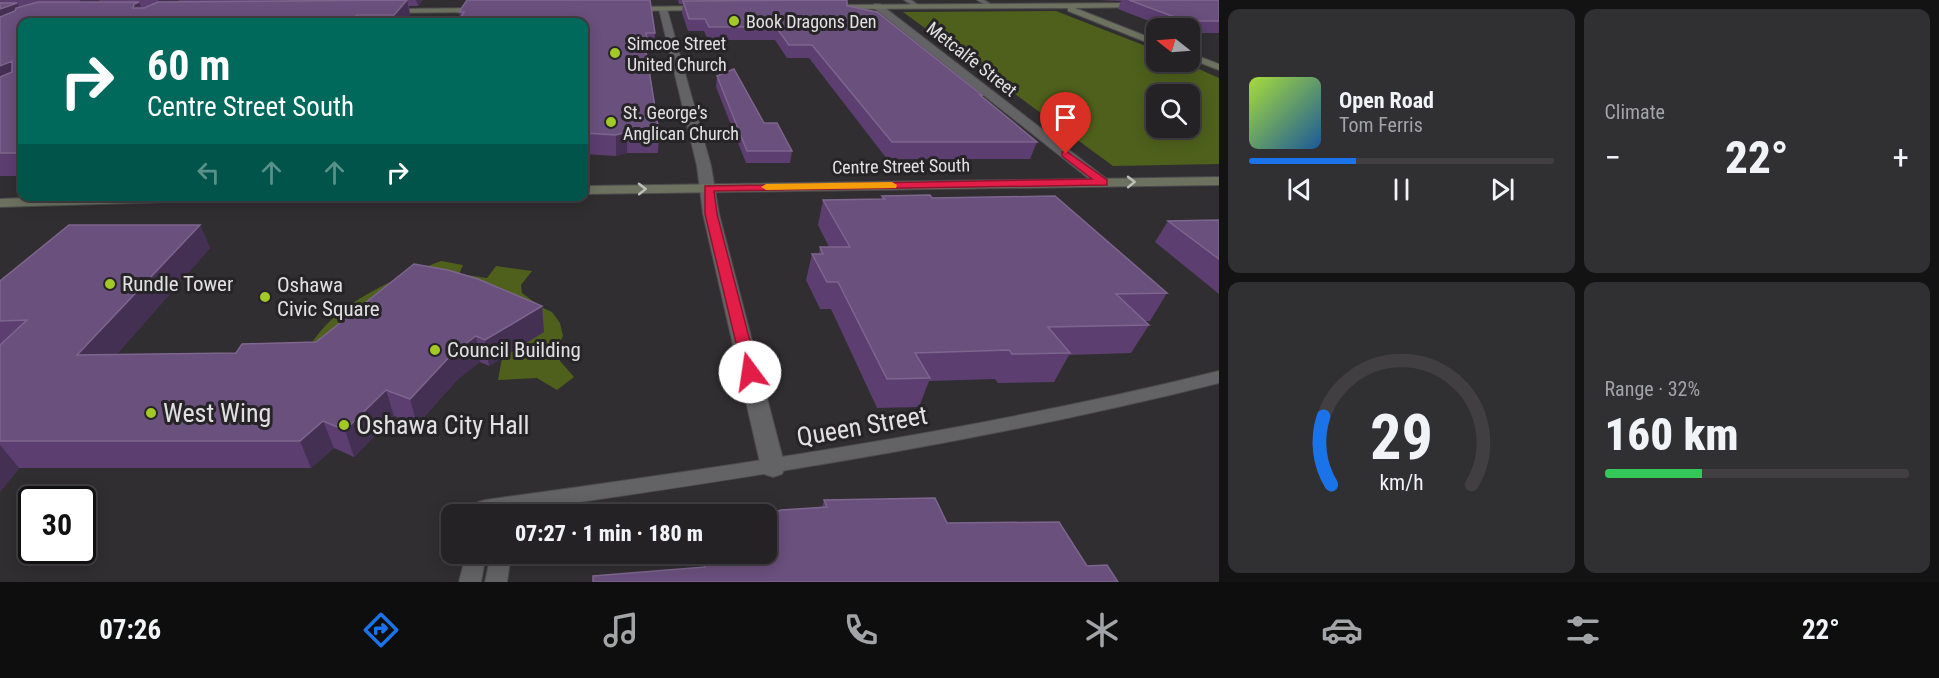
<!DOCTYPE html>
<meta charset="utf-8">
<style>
body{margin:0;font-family:"Roboto Condensed",sans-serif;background:#302f32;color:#f1f3f6;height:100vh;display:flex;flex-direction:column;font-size:22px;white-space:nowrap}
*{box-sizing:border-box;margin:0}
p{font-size:20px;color:#a3a4a7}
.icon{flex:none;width:33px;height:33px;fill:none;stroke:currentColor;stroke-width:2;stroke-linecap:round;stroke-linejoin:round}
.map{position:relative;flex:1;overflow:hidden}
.drawer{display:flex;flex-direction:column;gap:9px;padding:9px;background:#141314;width:720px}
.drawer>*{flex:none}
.top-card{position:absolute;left:18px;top:18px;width:570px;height:183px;border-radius:12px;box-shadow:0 3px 15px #0003,0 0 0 2px #413f42;background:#00695c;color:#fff;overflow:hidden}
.needle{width:39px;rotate:287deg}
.tools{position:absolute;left:1146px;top:18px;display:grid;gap:12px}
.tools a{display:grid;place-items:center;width:54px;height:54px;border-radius:12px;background:#242225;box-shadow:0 3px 15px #0003,0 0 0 2px #413f42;font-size:30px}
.speed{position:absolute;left:18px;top:486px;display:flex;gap:12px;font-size:30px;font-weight:700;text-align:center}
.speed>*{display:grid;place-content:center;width:78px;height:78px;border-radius:50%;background:#242225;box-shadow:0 3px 15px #0003,0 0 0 2px #413f42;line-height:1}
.speed .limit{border:3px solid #111;border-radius:9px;background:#fff;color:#111}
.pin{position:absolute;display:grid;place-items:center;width:51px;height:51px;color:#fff;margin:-62px -26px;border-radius:50% 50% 50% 0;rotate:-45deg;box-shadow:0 0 6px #0007}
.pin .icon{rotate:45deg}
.me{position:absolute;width:66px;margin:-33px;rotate:346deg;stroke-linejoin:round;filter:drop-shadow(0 0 4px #0008)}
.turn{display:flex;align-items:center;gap:21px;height:126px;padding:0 30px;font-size:27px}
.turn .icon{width:78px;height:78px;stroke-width:2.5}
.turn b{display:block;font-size:42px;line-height:51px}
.lanes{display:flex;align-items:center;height:57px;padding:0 30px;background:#0003;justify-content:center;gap:30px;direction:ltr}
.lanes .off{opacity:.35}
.big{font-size:45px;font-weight:800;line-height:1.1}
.drawer .widget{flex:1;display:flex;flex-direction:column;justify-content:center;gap:9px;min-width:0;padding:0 21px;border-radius:12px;background:#302f32}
.drawer .dial{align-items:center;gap:0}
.dial svg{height:156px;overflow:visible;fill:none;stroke:#413f42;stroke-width:7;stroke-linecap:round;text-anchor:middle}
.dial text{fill:#f1f3f6;stroke:none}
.song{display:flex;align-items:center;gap:18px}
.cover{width:72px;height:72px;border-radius:9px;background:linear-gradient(135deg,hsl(80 70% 55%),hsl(210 70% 35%))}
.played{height:6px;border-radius:3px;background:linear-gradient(90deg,#1a73e8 35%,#413f42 35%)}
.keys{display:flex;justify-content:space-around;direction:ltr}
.heat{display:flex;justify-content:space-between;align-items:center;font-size:33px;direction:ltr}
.charge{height:9px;border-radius:4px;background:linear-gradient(90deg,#34c759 32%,#413f42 0)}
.drawer .tiles{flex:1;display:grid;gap:9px;grid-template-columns:repeat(2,1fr)}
.trip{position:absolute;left:441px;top:504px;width:336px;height:60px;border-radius:12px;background:#242225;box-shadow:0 3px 15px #0003,0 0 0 2px #413f42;font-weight:800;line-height:60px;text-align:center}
.menu{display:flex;height:96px;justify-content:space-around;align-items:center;background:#0e0e0f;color:#a3a4a7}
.menu .icon{width:42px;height:42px}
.menu .selected{color:#1a73e8}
.menu b{font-size:27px;color:#f1f3f6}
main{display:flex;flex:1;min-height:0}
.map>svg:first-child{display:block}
.green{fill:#4e601c;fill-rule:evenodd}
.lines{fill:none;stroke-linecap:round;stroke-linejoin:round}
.lane-casing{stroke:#4c4b4d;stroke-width:2}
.street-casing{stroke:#4c4b4d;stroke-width:2}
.secondary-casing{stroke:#4c4b4d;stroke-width:2}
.lane{fill:#636264;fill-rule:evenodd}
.street{fill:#636264;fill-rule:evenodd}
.secondary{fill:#6d7260;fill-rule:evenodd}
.wall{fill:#5c3e71}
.shaded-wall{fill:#443052}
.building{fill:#6a507d;stroke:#7d668d;stroke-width:1.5}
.oneway{stroke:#bec0bb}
.route{fill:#e11d48;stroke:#92132f;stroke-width:1.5}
.slow{fill:#f59e0b}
.poi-dot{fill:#a3c926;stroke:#262427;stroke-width:2}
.labels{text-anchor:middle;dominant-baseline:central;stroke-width:6;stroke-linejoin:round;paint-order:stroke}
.far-poi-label{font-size:18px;fill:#e1e1e2;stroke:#262427;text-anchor:start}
.far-street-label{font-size:18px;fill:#e1e1e2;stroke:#262427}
.poi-label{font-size:21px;fill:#e1e1e2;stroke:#262427;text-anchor:start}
.near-poi-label{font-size:26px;fill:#e1e1e2;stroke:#262427;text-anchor:start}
.near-street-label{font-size:26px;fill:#e1e1e2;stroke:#262427}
</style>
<main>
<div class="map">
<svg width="1219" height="582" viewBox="0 0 1219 582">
<rect width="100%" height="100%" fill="#302e31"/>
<path class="green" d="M1056 11 1156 50V62H1183L1219 78V164L1113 166 903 12ZM1156 94H1190V128H1156Z
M441 261 463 265 459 274 487 278 496 266 532 271 521 285 522 293 541 307 552 312 560 323 563 336 558 346 560 361 574 377 557 390 537 378 498 380 502 358 544 331 289 378C302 359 313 337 330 321 362 292 402 276 441 261Z"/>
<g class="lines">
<g class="lane-casing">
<path id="lane" d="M904 0H911L920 6 915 7Z
M977 0H984L994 6 989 7Z
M1219 371V383C981 443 740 479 498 514H474L478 502 485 500C732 466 977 431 1219 371Z
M466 554H486L481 582H459Z
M491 554H511L507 582H485Z"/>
</g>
<g class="street-casing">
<path id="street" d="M874 4H880L1108 180 1110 183 1108 186H1098L874 8Z
M663 7 667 9 711 166 719 214 785 467 782 474 773 477 764 474 761 467 703 214 697 166 659 9Z"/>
</g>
<g class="secondary-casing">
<path id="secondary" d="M1142 3H1145V7L1075 8 1156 40V46L1068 11V8L825 9 821 7 825 5Z
M707 6H710V10L627 11 623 9 627 7Z
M485 8H488V12L387 13 383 11 387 9Z
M1190 53 1219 64V70L1190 59Z
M1219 177V185L584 194V186Z
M69 196H241L234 200 0 207V199Z"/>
</g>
<use href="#lane" class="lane"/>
<use href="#street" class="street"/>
<use href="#secondary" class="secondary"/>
</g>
<path class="wall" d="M0 0H178L175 1H179L178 0H423L418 6H409L410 15 404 22H22V176H0Z
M467 0H650L655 33 654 49H647V54L659 132 658 153H627L616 156 584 154V22H458L460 19 459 12Z
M678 0H747V1H758L757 0H847V6L982 95 981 96 1037 142 1030 159H887L809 58H787L775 40H708L704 31H688L682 13 683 4H679Z
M1097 0H1219V33H1190V28H1167L1118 9 1121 1Z
M717 76 792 151 790 163H746L716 87Z
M882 196 932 198 1167 293 1150 321H1144L1149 325 1131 353 1069 355 1054 382 998 383 995 379 929 381 919 407 877 408 831 309H820L806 280 812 254H819L820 247H829L818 225 823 200 881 199Z
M1219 220V294L1155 242 1168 221Z
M200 225 210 248 117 354 236 353 316 342 542 306 544 332 489 366 480 362 458 379 417 425 394 416 354 457 334 448 311 468H19L0 492V281Z
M935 498 703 567 705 554 822 507 824 500Z"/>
<path class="shaded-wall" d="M80 0H99L100 2 84 9Z
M158 0H178L162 8Z
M407 0 410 15 404 22H395L394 15Z
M416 0H423L418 6Z
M139 2 145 17 133 8 134 4Z
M17 3 25 18 0 29V9Z
M357 15 358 22H348Z
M12 61 22 80 0 91V66Z
M627 132V153L616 156V135Z
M200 225 210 248 94 381 77 355Z
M542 306 544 332 489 366 485 340Z
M476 336 480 362 458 379 417 425 410 399 453 353Z
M386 390 394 416 354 457 345 430Z
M323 421 334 448 311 468 300 441Z
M0 445 19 468 0 492Z"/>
<path class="building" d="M407 0 394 15H357L348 22H22V153H0V77L12 72V61L0 66V17L15 11 16 8 38 2H139L134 4 133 8H144L158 2Z
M467 0H650L655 33H646L647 39H644L659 132H627L616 135 584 133V22H458L464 12H459Z
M847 0V6L877 12 982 95H980L1037 142H892L812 45H789L776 27H709L705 19H689L683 1Z
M1129 0H1219V21H1185Z
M0 3H17L0 9Z
M734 69 764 123H777L792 151H747L717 76Z
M930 195 932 198 1055 196 1167 293 1116 294 1149 325 1048 327 1070 353 1012 354 1009 350 915 353 930 378 887 379 838 282H827L812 254H823L820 247H850L823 200 885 199 882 196Z
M1219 220V259L1168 221Z
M69 225H200L77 355 236 353 242 344 316 342 414 264 448 270 478 279 542 306 485 340 476 336 453 353 410 399 386 390 345 430 323 421 300 441H0V345L27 320 0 321V281Z
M935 498 947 523 1059 522 1087 566 1107 565 1118 582H593V576L705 567V554H766V515L781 510 827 507 824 500Z"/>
<defs><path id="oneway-chevron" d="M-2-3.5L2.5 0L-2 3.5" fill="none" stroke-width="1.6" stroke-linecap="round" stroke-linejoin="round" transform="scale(1.5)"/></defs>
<g class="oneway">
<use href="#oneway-chevron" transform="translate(1131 182) rotate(-1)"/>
<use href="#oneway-chevron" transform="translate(642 189) rotate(-1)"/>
</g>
<path class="route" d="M1066 151 1107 180V185L714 191 717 214 758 372 755 376H744L705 214V186L1092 179 1062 156V152Z"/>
<path class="slow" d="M892 182 897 185 896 188 766 190 761 187 766 184Z"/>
<g class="poi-dot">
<circle cx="734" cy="21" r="6"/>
<circle cx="615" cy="53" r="6"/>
<circle cx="611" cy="122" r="6"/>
<circle cx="110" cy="284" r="6"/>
<circle cx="265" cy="297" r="6"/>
<circle cx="435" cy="350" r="6"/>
<circle cx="151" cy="413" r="6"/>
<circle cx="344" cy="425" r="6"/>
</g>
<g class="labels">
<g class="far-poi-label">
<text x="746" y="21">Book Dragons Den</text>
<text x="627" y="43">Simcoe Street<tspan x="627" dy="21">United Church</tspan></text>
<text x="623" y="112">St. George's<tspan x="623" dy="21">Anglican Church</tspan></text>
</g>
<g class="far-street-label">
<text transform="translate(972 59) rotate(38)">Metcalfe Street</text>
<text transform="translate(901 166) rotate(-1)">Centre Street South</text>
</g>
<g class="poi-label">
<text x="122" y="284">Rundle Tower</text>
<text x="277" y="285">Oshawa<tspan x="277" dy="24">Civic Square</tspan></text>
<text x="447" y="350">Council Building</text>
</g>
<g class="near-poi-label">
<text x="163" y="413">West Wing</text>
<text x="356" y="425">Oshawa City Hall</text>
</g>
<g class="near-street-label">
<text transform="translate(862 426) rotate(-10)">Queen Street</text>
</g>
</g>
</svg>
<div class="tools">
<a><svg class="needle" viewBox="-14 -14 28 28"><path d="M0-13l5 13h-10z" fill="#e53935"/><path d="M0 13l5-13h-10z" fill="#a3a4a7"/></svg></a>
<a><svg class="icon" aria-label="search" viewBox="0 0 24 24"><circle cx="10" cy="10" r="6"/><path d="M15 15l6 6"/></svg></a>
</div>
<div class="speed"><div class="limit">30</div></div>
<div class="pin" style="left:1066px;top:154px;background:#d93025"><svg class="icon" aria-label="arrive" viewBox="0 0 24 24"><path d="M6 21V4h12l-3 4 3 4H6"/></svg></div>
<svg class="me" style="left:750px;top:372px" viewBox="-20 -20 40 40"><circle r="19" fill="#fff"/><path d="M0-13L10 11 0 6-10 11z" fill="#e11d48"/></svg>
<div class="trip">07:27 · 1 min · 180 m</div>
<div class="top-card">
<div class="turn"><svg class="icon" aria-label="right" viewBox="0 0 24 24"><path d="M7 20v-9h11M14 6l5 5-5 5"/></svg><div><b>60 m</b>Centre Street South</div></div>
<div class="lanes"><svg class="icon off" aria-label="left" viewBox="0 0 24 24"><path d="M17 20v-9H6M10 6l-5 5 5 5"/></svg><svg class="icon off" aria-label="ahead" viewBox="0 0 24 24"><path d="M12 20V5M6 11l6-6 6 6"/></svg><svg class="icon off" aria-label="ahead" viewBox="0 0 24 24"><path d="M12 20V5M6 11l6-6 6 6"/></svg><svg class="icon" aria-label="right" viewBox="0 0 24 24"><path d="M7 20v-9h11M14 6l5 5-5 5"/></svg></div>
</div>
</div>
<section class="drawer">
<div class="tiles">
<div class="widget">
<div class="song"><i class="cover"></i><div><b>Open Road</b><p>Tom Ferris</p></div></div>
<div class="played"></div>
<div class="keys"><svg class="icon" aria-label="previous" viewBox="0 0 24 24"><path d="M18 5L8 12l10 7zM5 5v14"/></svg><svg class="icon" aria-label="pause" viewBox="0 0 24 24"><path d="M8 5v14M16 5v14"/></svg><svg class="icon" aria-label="next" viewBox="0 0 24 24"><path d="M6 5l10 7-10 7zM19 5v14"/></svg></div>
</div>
<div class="widget"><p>Climate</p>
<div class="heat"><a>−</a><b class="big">22°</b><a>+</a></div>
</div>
<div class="widget dial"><svg viewBox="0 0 100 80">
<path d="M14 69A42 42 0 1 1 86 69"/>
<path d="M14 69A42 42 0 0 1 10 34" stroke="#1a73e8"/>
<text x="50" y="56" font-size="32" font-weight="700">29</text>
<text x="50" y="72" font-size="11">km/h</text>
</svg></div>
<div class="widget"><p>Range · 32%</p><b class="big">160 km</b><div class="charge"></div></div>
</div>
</section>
</main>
<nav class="menu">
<b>07:26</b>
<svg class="icon selected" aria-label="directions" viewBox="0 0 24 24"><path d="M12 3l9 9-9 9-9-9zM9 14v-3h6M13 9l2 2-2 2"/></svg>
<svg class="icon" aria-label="music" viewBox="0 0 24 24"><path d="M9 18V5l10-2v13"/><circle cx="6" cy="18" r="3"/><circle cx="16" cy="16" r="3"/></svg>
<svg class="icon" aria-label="phone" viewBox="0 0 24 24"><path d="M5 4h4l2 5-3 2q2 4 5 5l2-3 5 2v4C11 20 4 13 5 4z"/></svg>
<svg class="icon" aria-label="climate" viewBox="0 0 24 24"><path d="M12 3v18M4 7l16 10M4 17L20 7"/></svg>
<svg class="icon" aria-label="car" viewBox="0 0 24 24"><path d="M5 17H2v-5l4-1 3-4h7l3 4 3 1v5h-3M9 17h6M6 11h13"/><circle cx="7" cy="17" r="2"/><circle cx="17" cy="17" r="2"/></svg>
<svg class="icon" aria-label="filters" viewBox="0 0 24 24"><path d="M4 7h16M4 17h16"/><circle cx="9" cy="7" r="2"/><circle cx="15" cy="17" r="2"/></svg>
<b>22°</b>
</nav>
